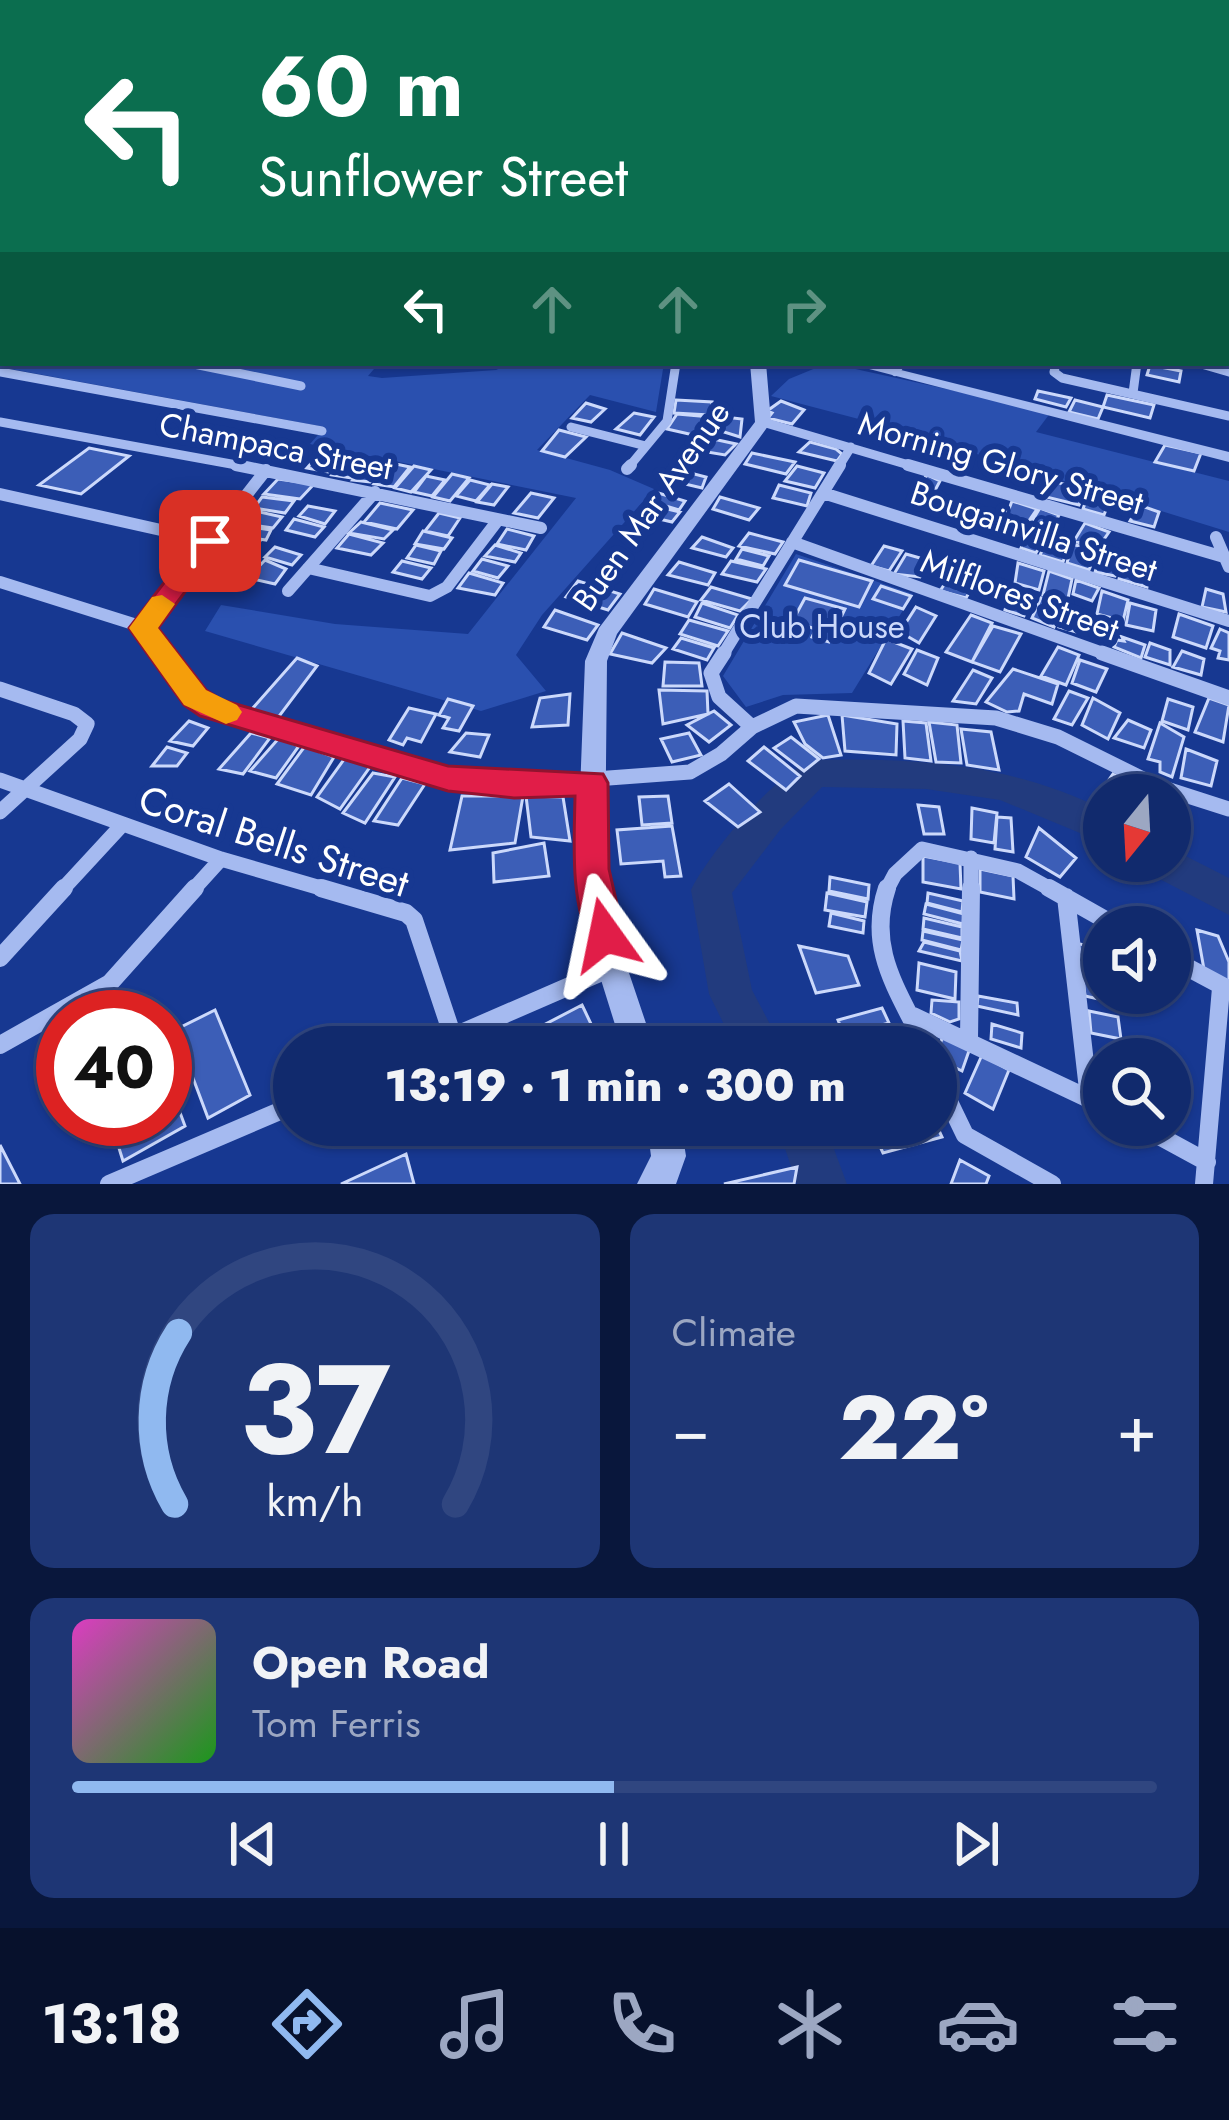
<!DOCTYPE html>
<meta charset="utf-8">
<style>
body{margin:0;font-family:Jost,sans-serif;background:#1e3675;color:#f1f3f6;height:100vh;display:flex;flex-direction:column;font-size:45px;white-space:nowrap}
*{box-sizing:border-box;margin:0}
p{font-size:39px;color:#9ca7c2}
.icon{flex:none;width:66px;height:66px;fill:none;stroke:currentColor;stroke-width:2;stroke-linecap:round;stroke-linejoin:round}
.map{position:relative;height:1184px;overflow:hidden}
.panel{display:flex;flex-direction:column;gap:30px;padding:30px;background:#09173c;flex:1}
.panel>*{flex:none}
.top-card{position:absolute;left:0px;top:0px;width:1230px;height:366px;box-shadow:0 3px 9px #0004,0 0 0 3px #304680;background:#0b6e4f;color:#fff;overflow:hidden}
.needle{width:78px;rotate:198deg}
.buttons{position:absolute;left:1083px;top:774px;display:grid;gap:24px}
.buttons a{display:grid;place-items:center;width:108px;height:108px;border-radius:50%;background:#112a6d;box-shadow:0 3px 9px #0004,0 0 0 3px #304680;font-size:60px}
.speed{position:absolute;left:36px;top:990px;display:flex;gap:24px;font-size:60px;font-weight:700;text-align:center}
.speed>*{display:grid;place-content:center;width:156px;height:156px;border-radius:50%;background:#112a6d;box-shadow:0 3px 9px #0004,0 0 0 3px #304680;line-height:1}
.speed .limit{border:18px solid #d22;background:#fff;color:#111}
.pin{position:absolute;display:grid;place-items:center;width:102px;height:102px;color:#fff;margin:-51px;border-radius:24px;box-shadow:0 6px 18px #0006}
.me{position:absolute;width:132px;margin:-66px;rotate:348deg;stroke-linejoin:round;filter:drop-shadow(0 0 9px #0008)}
.turn{display:flex;align-items:center;gap:42px;height:252px;padding:0 60px;font-size:54px}
.turn .icon{width:156px;height:156px;stroke-width:2.5}
.turn b{display:block;font-size:84px;line-height:102px}
.lanes{display:flex;align-items:center;height:114px;padding:0 60px;background:#0003;justify-content:center;gap:60px;direction:ltr}
.lanes .off{opacity:.35}
.big{font-size:90px;font-weight:800;line-height:1.1}
.panel .card{flex:1;display:flex;flex-direction:column;justify-content:center;gap:18px;min-width:0;padding:0 42px;border-radius:24px;background:#1e3675}
.panel .dial{align-items:center;gap:0}
.dial svg{height:312px;overflow:visible;fill:none;stroke:#304680;stroke-width:7;stroke-linecap:round;text-anchor:middle}
.dial text{fill:#f1f3f6;stroke:none}
.song{display:flex;align-items:center;gap:36px}
.cover{width:144px;height:144px;border-radius:18px;background:linear-gradient(135deg,hsl(310 70% 55%),hsl(120 70% 35%))}
.played{height:12px;border-radius:6px;background:linear-gradient(90deg,#90b9f0 50%,#304680 50%)}
.keys{display:flex;justify-content:space-around;direction:ltr}
.heat{display:flex;justify-content:space-between;align-items:center;font-size:66px;direction:ltr}
.panel .tiles{flex:1;display:grid;gap:30px;grid-template-columns:1fr 1fr}
.card:last-child{grid-column:span 2}
.trip{position:absolute;left:273px;top:1026px;width:684px;height:120px;border-radius:60px;background:#112a6d;box-shadow:0 3px 9px #0004,0 0 0 3px #304680;font-weight:800;line-height:120px;text-align:center}
.tab-bar{display:flex;height:192px;justify-content:space-around;align-items:center;background:#07112c;color:#9ca7c2}
.tab-bar .icon{width:84px;height:84px}
.tab-bar .on{color:#90b9f0}
.tab-bar b{font-size:54px;color:#f1f3f6}
.map>svg:first-child{display:block}
.green{fill:#2a50af}
.lines{fill:none;stroke-linecap:round;stroke-linejoin:round}
.river{fill:#223b7e;fill-rule:evenodd}
.building{fill:#3c5eb7;stroke:#ccd9fb;stroke-width:3}
.service{stroke:#a5baf0;stroke-width:8}
.minor-far3{stroke:#a5baf0;stroke-width:9}
.minor-far2{stroke:#a5baf0;stroke-width:12}
.minor-far1{stroke:#a5baf0;stroke-width:15}
.minor{stroke:#a5baf0;stroke-width:18}
.tertiary{fill:#a5baf0;fill-rule:evenodd}
.route{fill:#e11d48;stroke:#92132f;stroke-width:3}
.slow{fill:#f59e0b}
.labels{text-anchor:middle;dominant-baseline:central;stroke-width:12;stroke-linejoin:round;paint-order:stroke}
.street-label{font-size:33px;fill:#fff;stroke:#173891}
.park-label{font-size:33px;fill:#ccd9fb;stroke:#173891}
.near-street-label{font-size:39px;fill:#fff;stroke:#173891}
</style>
<div class="map">
<svg width="1229" height="1184" viewBox="0 0 1229 1184">
<rect width="100%" height="100%" fill="#173891"/>
<path class="green" d="M0 354 3 363C28 363 81 373 99 363H379L368 376 382 378 496 370 512 363H664L656 412 590 395 537 450 610 470 654 489 542 615 516 655 546 691 481 711 205 631 221 605 335 624 468 634 576 498 310 444 325 427 0 367Z
M828 363 1051 412 1036 432 1229 481V532L893 428 771 396 789 379Z
M796 554 913 594 852 693 783 695 746 707 723 676Z"/>
<g class="lines">
<path class="river" d="M813 760C914 757 1013 764 1104 810V843L1000 800 926 789 822 787 780 830 732 893 752 990 782 1047H735L709 994 691 890C708 855 776 772 813 760Z
M1170 848 1229 878V915L1146 872 1140 861H1170Z
M777 1125H825L847 1184H797Z"/>
</g>
<path class="building" d="M1150 365 1181 371 1179 382 1147 375Z
M1038 391 1071 398 1066 407 1035 399Z
M1107 395 1154 405 1150 418 1103 407Z
M676 400 712 402 710 415 674 413Z
M1075 400 1103 407 1098 419 1069 412Z
M781 401 804 410 792 424 768 418 772 413 767 411Z
M586 403 605 409 591 422 572 418Z
M634 413 654 417 640 435 616 429Z
M677 414 711 417 698 436 667 429Z
M716 416 742 419 740 437 708 427Z
M559 430 586 437 565 457 542 451Z
M704 437 736 444 725 455 695 450Z
M810 442 836 449 842 454 837 461 799 452Z
M1165 445 1201 453 1194 471 1155 462Z
M89 448 129 456 81 494 39 485Z
M323 450 346 455 328 472 307 468Z
M752 453 795 462 786 474 745 464Z
M349 456 368 461 351 478 332 475Z
M372 461 387 464 370 482 353 480Z
M391 463 410 467 394 487 374 484Z
M414 466 431 470 411 492 395 488Z
M797 466 824 473 815 488 785 481Z
M675 469 706 477 702 488 668 480Z
M452 474 469 478 450 501 433 497Z
M927 475 940 481 931 498 914 493Z
M426 476 445 480 432 496 414 492Z
M1044 478 1085 491 1079 505 1038 495Z
M278 479 314 484 300 499 264 494Z
M470 480 490 485 476 501 456 496Z
M492 484 508 487 494 505 477 502Z
M779 485 811 493 807 506 773 498Z
M655 492 685 501 679 510 649 501Z
M1089 492 1110 499 1104 515 1083 509Z
M531 493 554 498 538 518 514 513Z
M262 497 294 501 285 513 254 508Z
M720 497 759 508 749 520 713 509Z
M1012 501 1037 509 1026 525 1006 517Z
M380 503 413 510 397 529 364 522Z
M646 504 680 512 672 522 638 514Z
M1139 505 1159 512 1154 527 1130 521Z
M308 506 335 511 325 524 299 516Z
M1040 508 1059 515 1049 533 1029 526Z
M251 510 282 517 273 528 238 523Z
M439 513 460 518 448 536 425 531Z
M294 519 324 527 315 537 286 530Z
M361 522 393 530 384 539 349 533Z
M1085 523 1109 532 1098 548 1074 541Z
M238 525 271 530 266 540 232 535Z
M507 529 534 536 526 550 497 544Z
M423 531 452 538 444 549 415 544Z
M1028 531 1046 535 1036 553 1021 548Z
M749 533 783 542 775 554 739 546Z
M349 534 383 543 371 555 337 548Z
M1049 536 1070 542 1063 562 1040 555Z
M225 537 259 542 249 554 216 549Z
M702 537 733 548 726 557 692 548Z
M1072 544 1097 551 1089 570 1067 563Z
M416 545 441 551 434 564 407 558Z
M495 545 521 553 515 562 485 556Z
M884 546 902 551 889 571 871 566Z
M275 547 301 555 292 565 265 557Z
M742 549 769 556 763 566 736 559Z
M1102 553 1121 561 1115 576 1095 572Z
M906 554 927 560 920 577 894 574Z
M482 559 508 566 498 578 473 571Z
M265 560 286 569 275 584 248 578Z
M799 560 872 581 859 607 785 585Z
M402 561 431 568 422 579 393 572Z
M731 561 766 569 757 582 722 574Z
M679 562 715 573 708 585 668 575Z
M1018 563 1044 571 1039 590 1015 583Z
M1122 567 1149 576 1147 587 1119 579Z
M955 568 978 577 966 598 940 591Z
M1049 571 1072 579 1067 603 1043 595Z
M469 573 503 583 495 595 458 588Z
M1076 580 1099 588 1092 601 1073 594Z
M578 581 620 594 608 610 566 597Z
M881 586 911 596 903 609 873 599Z
M711 587 752 599 740 611 701 600Z
M654 589 697 602 688 617 645 604Z
M1206 589 1223 594 1226 612 1202 607Z
M1010 590 1033 595 1024 616 1005 610Z
M1102 591 1128 600 1123 621 1097 614Z
M805 598 845 609 829 642 812 637 816 629 792 622Z
M1041 598 1063 605 1054 627 1032 618Z
M702 603 738 615 730 628 695 617Z
M1130 603 1156 610 1153 631 1126 625Z
M916 607 936 616 919 643 900 632Z
M1065 609 1088 617 1083 634 1059 627Z
M555 610 598 625 587 640 544 627Z
M1179 614 1213 626 1206 648 1173 637Z
M971 615 992 623 972 662 946 652Z
M689 620 728 631 718 646 680 634Z
M993 626 1021 634 1000 672 972 662Z
M1220 629 1229 633V660L1218 658 1220 651 1211 648Z
M622 633 666 648 652 663 610 654Z
M1122 637 1145 645 1141 658 1114 647 1117 640 1124 641Z
M681 638 714 648 707 660 673 649Z
M886 639 912 649 891 684 869 673Z
M1150 643 1170 650V665L1145 657Z
M1058 647 1079 655 1066 685 1041 676Z
M917 650 938 658 927 685 904 674Z
M1182 651 1204 659 1201 675 1173 667Z
M297 658 317 666 277 719 252 709Z
M1080 660 1107 669 1096 692 1072 683Z
M665 662 699 663 702 686H663Z
M1013 669 1058 684 1052 704 1024 694 1019 711 1007 712 986 702Z
M973 670 992 678 976 704 953 701Z
M659 690 707 691 708 714 663 724Z
M1069 691 1088 698 1072 725 1054 719Z
M570 694 568 725 532 727 540 698Z
M1093 698 1120 713 1108 739 1082 725Z
M1209 698 1229 705 1223 742 1195 732Z
M448 699 473 706 459 731 443 728 449 718 439 715Z
M1168 699 1193 707 1188 730 1162 721Z
M409 708 436 714 421 742 407 738 403 745 389 740Z
M714 711 731 725 709 742 687 725Z
M828 715 841 755 823 758 805 744 794 722Z
M842 715 897 724 896 755 845 751Z
M1128 720 1151 730 1144 748 1114 738Z
M189 721 208 728 193 746 170 741Z
M903 721 926 723 931 761 905 758Z
M929 722 957 725 961 763 936 762Z
M1160 723 1184 737 1172 777 1160 772V762L1148 759Z
M961 729 991 732 999 770 967 765Z
M251 733 270 738 243 774 219 769Z
M466 733 489 735 480 757 450 752Z
M689 733 701 755 672 762 661 739Z
M791 737 819 759 804 771 774 748Z
M279 738 299 746 276 778 250 771Z
M305 746 334 757 311 795 277 784Z
M167 747 187 753 177 766H152Z
M764 747 800 776 786 790 748 761Z
M1186 749 1217 761 1211 786 1181 778Z
M345 758 370 767 340 809 317 797Z
M373 773 395 777 365 823 343 813Z
M1113 774 1142 790 1138 795H1104V810L1092 804Z
M402 778 425 784 398 825 374 821Z
M729 784 760 812 738 827 705 801Z
M462 796H523L515 843 450 850Z
M526 796 563 797 570 841 531 837Z
M668 796 672 823 642 825 639 797Z
M918 805 939 807 944 834H924Z
M972 808 997 813 994 843 971 839Z
M997 817 1011 818 1013 852 995 849Z
M672 826 681 876 665 877 663 861 621 864 617 830Z
M1039 828 1076 858 1060 877 1026 857Z
M544 843 549 876 494 882 493 853Z
M923 856 960 863 961 889 923 882Z
M980 869 1013 876 1014 899 980 892Z
M830 877 869 885 868 899 829 891Z
M827 893 867 902 865 917 825 910Z
M928 893 963 901 962 912 927 903Z
M926 904 964 914 963 924 924 914Z
M831 913 864 921 863 933 829 926Z
M924 918 962 927V938L923 929Z
M1197 930 1218 936 1229 962V981L1205 975Z
M923 931 963 940 961 950 922 940Z
M924 942 960 951 962 961 919 951Z
M1073 943 1104 948V971L1076 967Z
M799 946 848 956 859 985 816 993Z
M919 963 956 972 955 999 917 990Z
M1083 978 1104 982V993H1116L1117 1003 1085 996Z
M978 996 1017 1003 1018 1015 977 1006Z
M932 1000 959 1002V1019L950 1022 931 1013Z
M582 1005 602 1047H516L513 1041Z
M882 1008 889 1023 844 1035 838 1020Z
M215 1010 250 1095 208 1118 175 1030Z
M1089 1011 1118 1017 1121 1039 1091 1033Z
M992 1024 1022 1033 1021 1048 991 1039Z
M895 1030 902 1047H833L831 1043Z
M706 1032 714 1047H658Z
M943 1035 970 1048 962 1071 936 1058Z
M982 1055 1009 1070 993 1109 965 1093Z
M165 1072 185 1126 123 1161 110 1119H165Z
M936 1124 942 1137 883 1153 870 1125Z
M0 1145 20 1184H0Z
M406 1154 414 1184H341Z
M960 1160 989 1176 986 1184H951Z
M797 1167 794 1184H724Z"/>
<g class="lines">
<path class="service" d="M895 372 902 363"/>
<path class="minor-far3" d="M189 363 301 386
M1056 363 1054 372 1062 378 1229 416
M1198 363 1229 372
M0 372 322 431
M1133 393 1137 363
M0 422 253 468
M763 422 919 468
M571 427 646 446
M628 468 667 421 676 363
M838 468 851 447"/>
<path class="minor-far2" d="M236 465 541 528
M908 465 1224 557
M627 469 631 465
M823 493 1229 621
M0 494 210 541
M1216 537 1229 567
M792 542 1111 656
M308 568 430 596 447 587 498 520
M0 582 143 627 164 656
M288 591 375 492
M143 627 266 470
M722 656 840 465"/>
<path class="minor-far1" d="M162 653 195 697 211 708 448 779 514 785 690 772 721 754 752 727 796 706 996 718 1058 737 1157 786 1229 809
M724 653 711 673 719 697 752 727
M1102 653 1229 698
M0 689 74 714 87 724 80 739 0 812
M0 780 221 859 331 891
M61 891 122 825
M192 891 221 859
M886 891 895 874 922 849 1018 871 1054 891
M971 891V858"/>
<path class="minor" d="M321 888 406 913 414 920 453 1037
M887 888C866 951 900 992 925 1047
M1049 888 1118 927
M1066 897 1089 1098
M0 958 64 888
M1170 958 1228 989
M913 1016 1104 1106
M969 1039 971 888
M0 1045 110 983 195 888
M429 1047 611 968
M936 1075 965 1135 1052 1184
M1139 1125 1207 1162
M109 1184 294 1105
M1204 1184 1221 988"/>
<path class="tertiary" d="M3 258V266L0 267V259Z
M750 363H766L771 422 617 634 607 661 605 870 627 967 654 1047H622L597 967 577 870 585 661 599 628 755 422Z
M846 363H873L1229 452V462Z
M647 1125H681L686 1156 676 1184H637L651 1156Z"/>
</g>
<linearGradient id="sky" x2="0" y2="1"><stop stop-color="#0d1f50"/><stop offset="0.54" stop-color="#36539d"/><stop offset="1" stop-color="#36539d" stop-opacity="0"/></linearGradient>
<rect width="1229" height="361" fill="url(#sky)"/>
<path class="route" d="M210 533 223 541 158 628 206 690 222 700 448 766 603 774 608 783 609 869 624 935 619 947 605 951 592 947C570 901 574 846 575 796L514 798 448 791 200 716 184 705 129 628 201 535Z"/>
<path class="slow" d="M162 595 175 604 158 628 206 690 237 705 242 712 237 720 226 724 184 705 129 628 152 597Z"/>
<g class="labels">
<g class="street-label">
<text transform="translate(276 446) rotate(11)">Champaca Street</text>
<text transform="translate(1001 463) rotate(16)">Morning Glory Street</text>
<text transform="translate(651 506) rotate(-55)">Buen Mar Avenue</text>
<text transform="translate(1034 531) rotate(18)">Bougainvilla Street</text>
<text transform="translate(1020 595) rotate(20)">Milflores Street</text>
</g>
<g class="park-label">
<text x="822" y="626">Club House</text>
</g>
<g class="near-street-label">
<text transform="translate(274 841) rotate(18)">Coral Bells Street</text>
</g>
</g>
</svg>
<div class="buttons">
<a><svg class="needle" viewBox="-14 -14 28 28"><path d="M0-13l5 13h-10z" fill="#e53935"/><path d="M0 13l5-13h-10z" fill="#9ca7c2"/></svg></a>
<a><svg class="icon" aria-label="sound" viewBox="0 0 24 24"><path d="M4 9h4l5-4v14l-5-4H4zM17 9q2 3 0 6"/></svg></a>
<a><svg class="icon" aria-label="search" viewBox="0 0 24 24"><circle cx="10" cy="10" r="6"/><path d="M15 15l6 6"/></svg></a>
</div>
<div class="speed"><div class="limit">40</div></div>
<div class="pin" style="left:210px;top:541px;background:#d93025"><svg class="icon" aria-label="arrive" viewBox="0 0 24 24"><path d="M6 21V4h12l-3 4 3 4H6"/></svg></div>
<svg class="me" style="left:605px;top:935px" viewBox="-20 -20 40 40"><path d="M0-17L14 15 0 8-14 15z" fill="#e11d48" stroke="#fff" stroke-width="4"/></svg>
<div class="trip">13:19 · 1 min · 300 m</div>
<div class="top-card">
<div class="turn"><svg class="icon" aria-label="left" viewBox="0 0 24 24"><path d="M17 20v-9H6M10 6l-5 5 5 5"/></svg><div><b>60 m</b>Sunflower Street</div></div>
<div class="lanes"><svg class="icon" aria-label="left" viewBox="0 0 24 24"><path d="M17 20v-9H6M10 6l-5 5 5 5"/></svg><svg class="icon off" aria-label="ahead" viewBox="0 0 24 24"><path d="M12 20V5M6 11l6-6 6 6"/></svg><svg class="icon off" aria-label="ahead" viewBox="0 0 24 24"><path d="M12 20V5M6 11l6-6 6 6"/></svg><svg class="icon off" aria-label="right" viewBox="0 0 24 24"><path d="M7 20v-9h11M14 6l5 5-5 5"/></svg></div>
</div>
</div>
<section class="panel">
<div class="tiles">
<div class="card dial"><svg viewBox="0 0 100 80">
<path d="M14 69A42 42 0 1 1 86 69"/>
<path d="M14 69A42 42 0 0 1 15 25" stroke="#90b9f0"/>
<text x="50" y="56" font-size="32" font-weight="700">37</text>
<text x="50" y="72" font-size="11">km/h</text>
</svg></div>
<div class="card"><p>Climate</p>
<div class="heat"><a>−</a><b class="big">22°</b><a>+</a></div>
</div>
<div class="card">
<div class="song"><i class="cover"></i><div><b>Open Road</b><p>Tom Ferris</p></div></div>
<div class="played"></div>
<div class="keys"><svg class="icon" aria-label="previous" viewBox="0 0 24 24"><path d="M18 5L8 12l10 7zM5 5v14"/></svg><svg class="icon" aria-label="pause" viewBox="0 0 24 24"><path d="M8 5v14M16 5v14"/></svg><svg class="icon" aria-label="next" viewBox="0 0 24 24"><path d="M6 5l10 7-10 7zM19 5v14"/></svg></div>
</div>
</div>
</section>
<nav class="tab-bar">
<b>13:18</b>
<svg class="icon on" aria-label="directions" viewBox="0 0 24 24"><path d="M12 3l9 9-9 9-9-9zM9 14v-3h6M13 9l2 2-2 2"/></svg>
<svg class="icon" aria-label="music" viewBox="0 0 24 24"><path d="M9 18V5l10-2v13"/><circle cx="6" cy="18" r="3"/><circle cx="16" cy="16" r="3"/></svg>
<svg class="icon" aria-label="phone" viewBox="0 0 24 24"><path d="M5 4h4l2 5-3 2q2 4 5 5l2-3 5 2v4C11 20 4 13 5 4z"/></svg>
<svg class="icon" aria-label="climate" viewBox="0 0 24 24"><path d="M12 3v18M4 7l16 10M4 17L20 7"/></svg>
<svg class="icon" aria-label="car" viewBox="0 0 24 24"><path d="M5 17H2v-5l4-1 3-4h7l3 4 3 1v5h-3M9 17h6M6 11h13"/><circle cx="7" cy="17" r="2"/><circle cx="17" cy="17" r="2"/></svg>
<svg class="icon" aria-label="filters" viewBox="0 0 24 24"><path d="M4 7h16M4 17h16"/><circle cx="9" cy="7" r="2"/><circle cx="15" cy="17" r="2"/></svg>
</nav>
